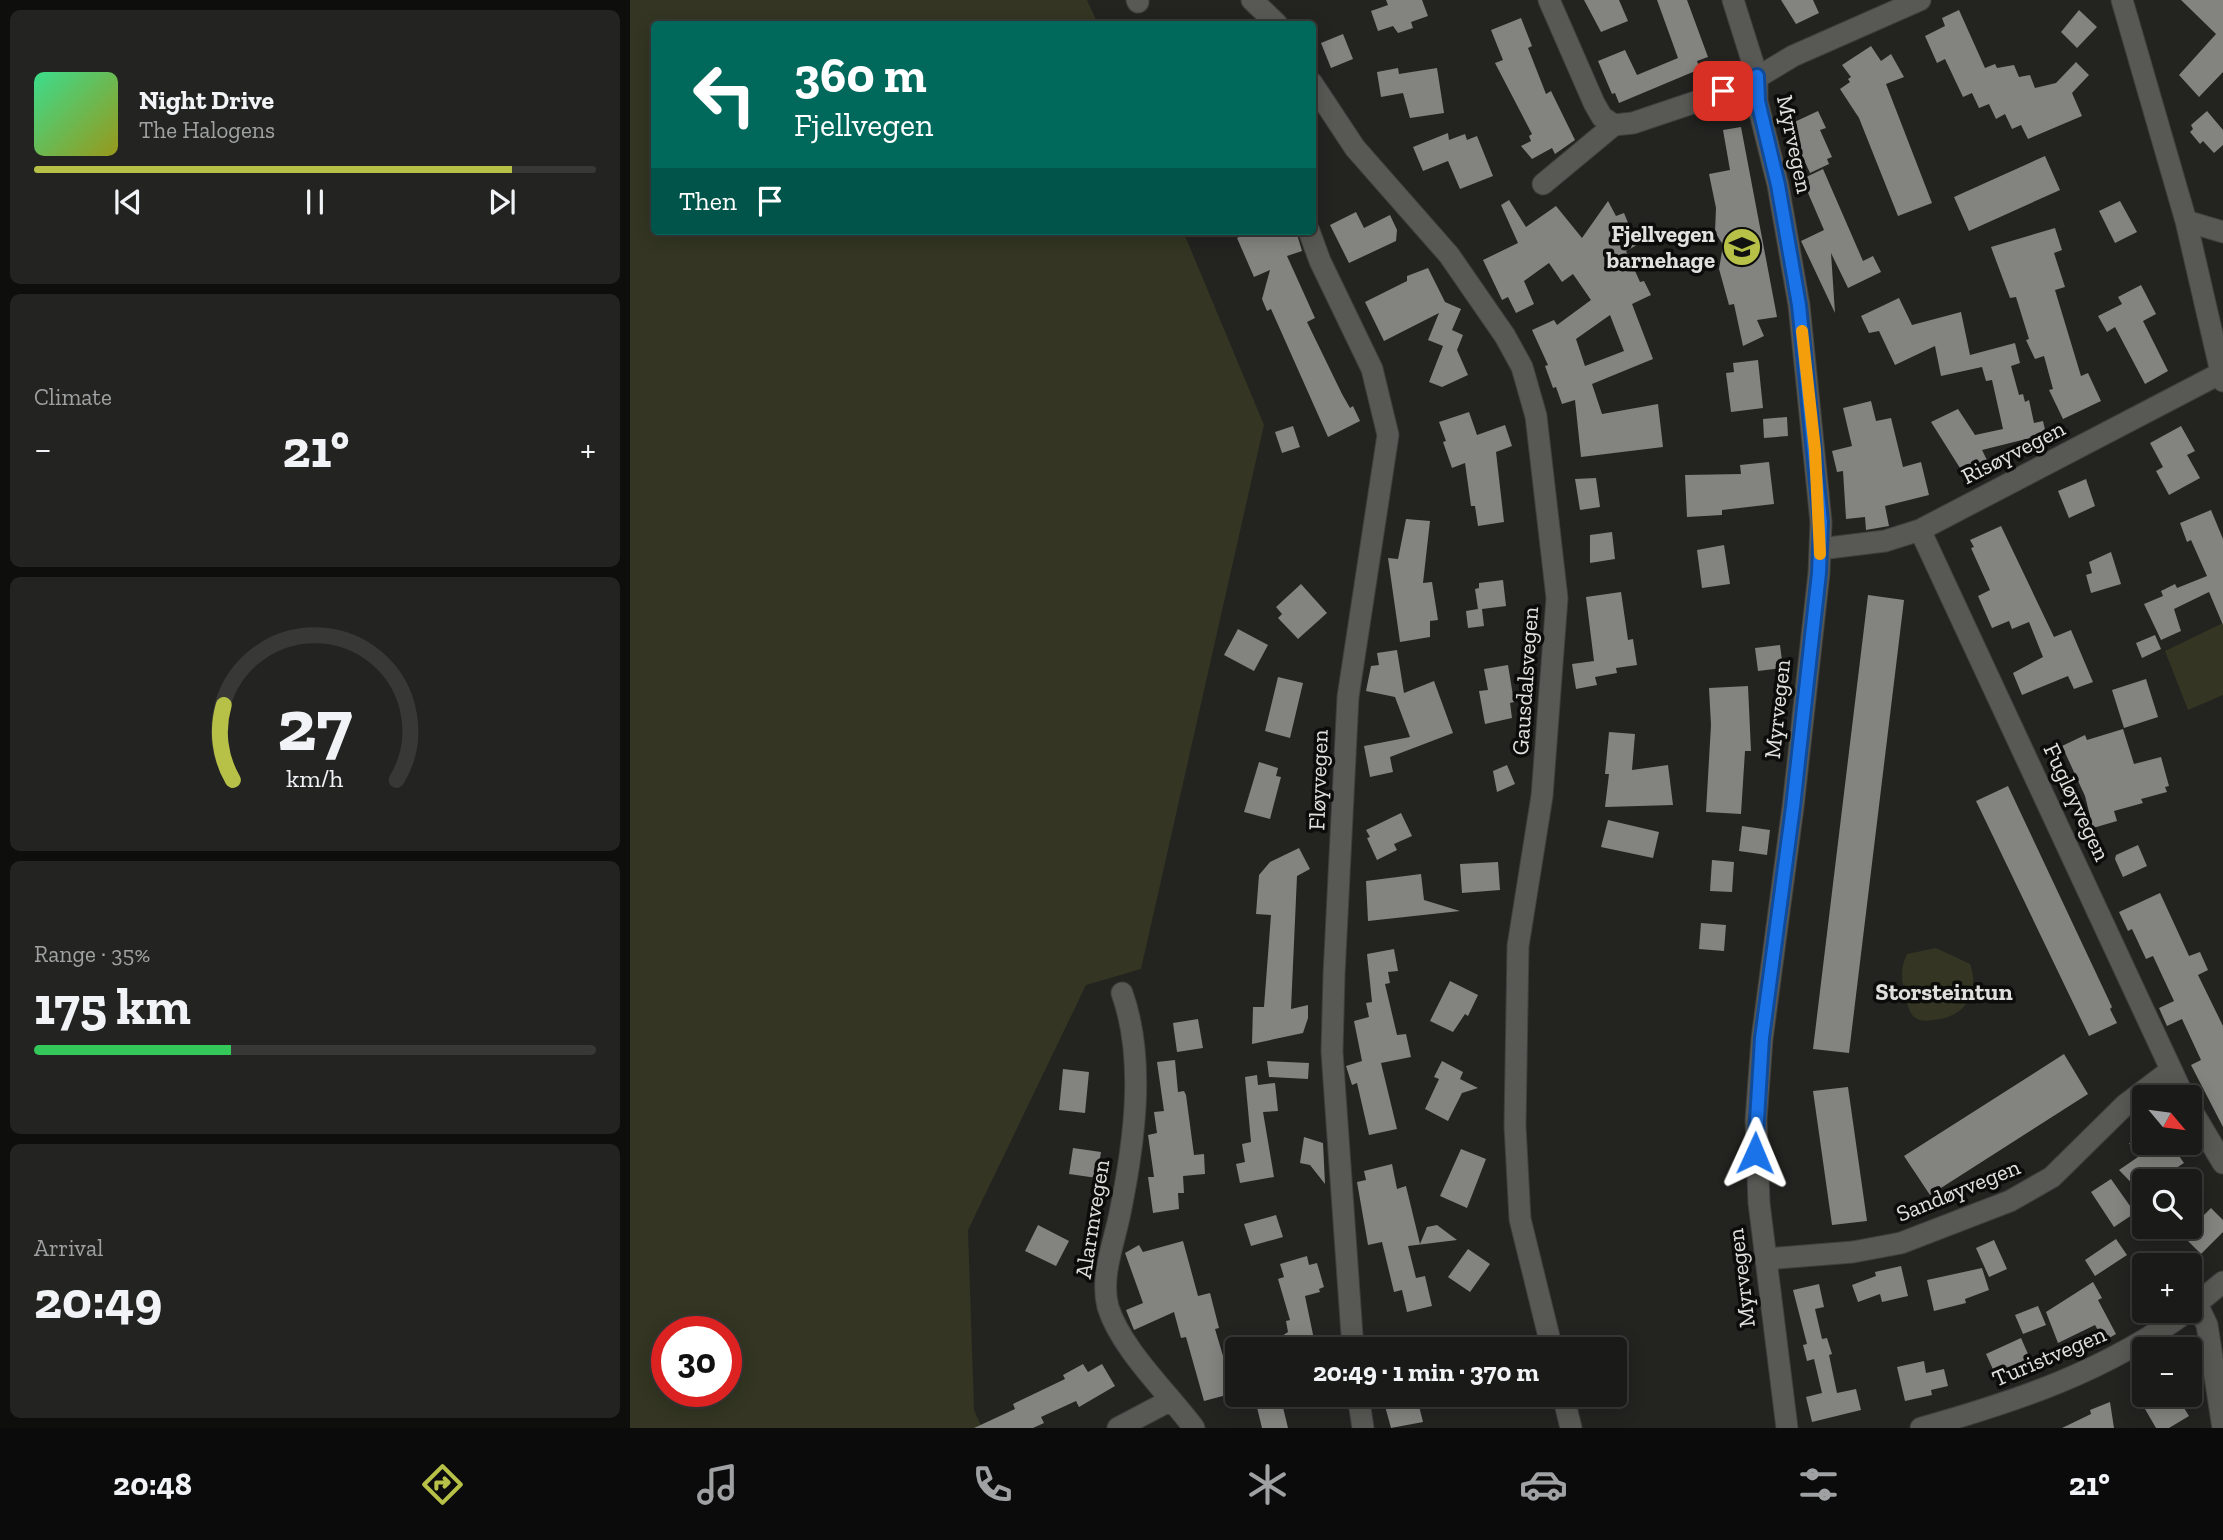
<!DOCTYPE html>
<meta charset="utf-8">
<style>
body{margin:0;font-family:"Zilla Slab",serif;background:#232421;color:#f1f3f6;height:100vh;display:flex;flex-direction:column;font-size:26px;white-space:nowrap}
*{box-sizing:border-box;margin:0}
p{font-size:23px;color:#9fa1a2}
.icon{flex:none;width:38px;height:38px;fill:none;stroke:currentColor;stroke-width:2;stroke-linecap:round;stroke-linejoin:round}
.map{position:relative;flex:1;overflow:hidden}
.drawer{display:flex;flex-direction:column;gap:10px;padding:10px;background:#0e0f0d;width:630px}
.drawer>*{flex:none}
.guide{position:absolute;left:21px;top:21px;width:665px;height:214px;border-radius:7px;box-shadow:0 4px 18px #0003,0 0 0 2px #383937;background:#00695c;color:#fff;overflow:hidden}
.needle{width:46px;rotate:119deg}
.controls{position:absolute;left:1502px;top:1085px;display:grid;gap:14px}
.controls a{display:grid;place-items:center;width:70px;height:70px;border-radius:7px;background:#1a1b18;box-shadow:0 4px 18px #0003,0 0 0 2px #383937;font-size:35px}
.speed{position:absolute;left:21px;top:1316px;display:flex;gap:14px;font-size:35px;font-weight:700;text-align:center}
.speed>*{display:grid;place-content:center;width:91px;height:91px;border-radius:50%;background:#1a1b18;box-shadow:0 4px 18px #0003,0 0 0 2px #383937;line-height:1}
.speed .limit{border:10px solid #d22;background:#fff;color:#111}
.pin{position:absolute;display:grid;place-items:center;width:60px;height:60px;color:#fff;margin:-30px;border-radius:14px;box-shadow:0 4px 10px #0006}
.me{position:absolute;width:77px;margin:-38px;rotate:1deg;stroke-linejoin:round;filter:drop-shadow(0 0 5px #0008)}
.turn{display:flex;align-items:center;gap:24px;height:147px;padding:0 28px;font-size:32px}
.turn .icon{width:91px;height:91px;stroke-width:2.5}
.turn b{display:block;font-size:49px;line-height:60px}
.then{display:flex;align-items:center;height:66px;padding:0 28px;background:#0003;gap:14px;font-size:26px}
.big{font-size:52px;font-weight:800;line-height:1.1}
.drawer .widget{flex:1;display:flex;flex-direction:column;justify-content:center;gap:10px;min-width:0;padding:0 24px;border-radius:10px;background:#232421}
.drawer .dial{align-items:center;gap:0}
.dial svg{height:182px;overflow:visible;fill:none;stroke:#383937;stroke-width:7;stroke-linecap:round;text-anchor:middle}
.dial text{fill:#f1f3f6;stroke:none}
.song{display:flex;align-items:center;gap:21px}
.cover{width:84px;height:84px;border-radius:10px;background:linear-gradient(135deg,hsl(150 70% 55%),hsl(60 70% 35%))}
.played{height:7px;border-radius:4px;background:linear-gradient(90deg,#b7c147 85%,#383937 85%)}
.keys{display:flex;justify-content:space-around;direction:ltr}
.heat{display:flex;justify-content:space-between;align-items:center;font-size:38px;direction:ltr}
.charge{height:10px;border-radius:5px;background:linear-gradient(90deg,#34c759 35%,#383937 0)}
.trip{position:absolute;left:595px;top:1337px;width:402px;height:70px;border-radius:7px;background:#1a1b18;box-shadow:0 4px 18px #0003,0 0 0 2px #383937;font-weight:800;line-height:70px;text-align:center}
.menu{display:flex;height:112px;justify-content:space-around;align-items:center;background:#0a0b0a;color:#9fa1a2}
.menu .icon{width:49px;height:49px}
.menu .selected{color:#b7c147}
.menu b{font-size:32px;color:#f1f3f6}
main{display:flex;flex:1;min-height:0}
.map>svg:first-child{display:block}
.green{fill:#343623;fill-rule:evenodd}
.building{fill:#83837f;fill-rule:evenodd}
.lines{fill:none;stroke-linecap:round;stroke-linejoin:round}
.minor-casing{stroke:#3f403d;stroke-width:23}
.minor{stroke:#585854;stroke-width:21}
.route-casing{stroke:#114b97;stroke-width:18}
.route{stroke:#1a73e8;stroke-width:12}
.slow{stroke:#f59e0b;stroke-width:12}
.labels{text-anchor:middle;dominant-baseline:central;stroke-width:7;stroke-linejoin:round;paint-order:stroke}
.street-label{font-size:23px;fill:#e1e1df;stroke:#0c0d0b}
.poi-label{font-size:23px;font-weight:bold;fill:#e1e1df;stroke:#0c0d0b;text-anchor:end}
.neighbourhood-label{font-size:24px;font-weight:bold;fill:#dfe0db;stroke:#0c0d0b}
</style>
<main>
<section class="drawer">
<div class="widget">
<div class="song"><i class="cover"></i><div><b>Night Drive</b><p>The Halogens</p></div></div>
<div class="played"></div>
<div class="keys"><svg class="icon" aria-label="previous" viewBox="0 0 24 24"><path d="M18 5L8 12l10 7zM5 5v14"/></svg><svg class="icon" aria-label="pause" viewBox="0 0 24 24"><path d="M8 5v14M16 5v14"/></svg><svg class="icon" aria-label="next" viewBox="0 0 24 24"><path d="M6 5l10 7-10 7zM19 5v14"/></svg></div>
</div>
<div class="widget"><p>Climate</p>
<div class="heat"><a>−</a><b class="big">21°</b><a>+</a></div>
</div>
<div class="widget dial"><svg viewBox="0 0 100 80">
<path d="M14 69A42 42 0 1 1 86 69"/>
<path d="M14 69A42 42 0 0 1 10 36" stroke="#b7c147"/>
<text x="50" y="56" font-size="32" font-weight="700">27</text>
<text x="50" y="72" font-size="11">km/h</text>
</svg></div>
<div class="widget"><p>Range · 35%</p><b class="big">175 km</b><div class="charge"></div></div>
<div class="widget"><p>Arrival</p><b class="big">20:49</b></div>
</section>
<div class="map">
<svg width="1593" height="1428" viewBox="0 0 1593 1428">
<rect width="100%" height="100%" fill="#232420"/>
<path class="green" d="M0 0H457L468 24H24V231H553L634 425 511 969 456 985 338 1230 344 1410 352 1428H0ZM37 1332H96V1391H37Z
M1593 623V695L1558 710 1535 651Z
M1306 948 1340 964C1351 995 1333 1018 1303 1020 1296 1021 1289 1022 1283 1016 1278 1010 1276 998 1274 990 1271 976 1271 967 1277 954Z"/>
<path class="building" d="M756 0H792L798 16 781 22 783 28 768 33 763 26 748 31 741 11 758 5Z
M954 0H989L998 21 971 32Z
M1027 0H1057L1078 57 1067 61 1070 69 989 103 985 93 982 94 968 61 995 50 1007 75 1048 58Z
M1151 0H1183L1189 13 1166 24Z
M1551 0H1593V72L1569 97 1549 75 1586 34Z
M1329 10 1355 68 1365 64 1367 68 1384 65 1389 77 1400 75 1405 88 1426 83 1446 62 1459 75 1442 93 1452 116 1398 139 1391 125 1382 129 1375 114 1366 119 1359 104 1349 108 1342 93 1333 97 1315 59 1307 63 1295 36 1315 26 1312 18Z
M1449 10 1467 27 1447 48 1431 32Z
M891 18 902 46 898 48 916 94 921 91 945 140 925 154 922 148 902 159 891 146 901 141 899 136 902 134 865 63 873 60 861 30Z
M713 34 723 59 701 68 691 43Z
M1241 46 1251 61 1261 54 1274 77 1256 84 1302 203 1268 216 1229 118 1210 89 1220 82 1218 79 1221 77 1212 65Z
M768 68 769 74 807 68 814 113 780 118 773 93 751 97 747 72Z
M1188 111 1196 128 1190 130 1202 157 1197 159 1199 164 1180 173 1158 125Z
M1577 111 1593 130V145L1584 153 1573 141 1570 144 1560 132 1563 129 1561 125Z
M1111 127 1147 317 1127 320 1134 336 1113 346 1104 304 1099 305 1089 269 1093 245 1085 232 1086 208 1079 174 1100 170 1093 130Z
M818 133 819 140 835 134 837 140 847 136 863 176 830 189 818 161 793 171 783 147Z
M1415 156 1430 190 1339 231 1324 197Z
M1193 169 1233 261 1243 256 1251 272 1218 288 1201 253 1205 313 1171 241 1194 230 1172 179Z
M879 200 896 227 926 206 952 238 978 201 986 216 994 213 1007 245 996 251 1010 282 1014 281 1021 295 1002 304 1023 359 962 384 972 414 1028 404 1033 447 951 457 945 400 932 404 926 387 923 388 915 366 918 365 902 330 924 320 927 325 961 300 943 274 932 282 919 263 894 281 904 304 886 313 878 297 872 300 853 260 888 243 871 205ZM980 315 994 351 955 366 946 339Z
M1490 201 1507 232 1485 243 1469 211Z
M726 212 734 228 760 215 767 230 766 241 719 263 700 225Z
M1425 228 1432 250 1424 253 1435 287 1425 290 1451 376 1458 373 1471 401 1433 419 1419 390 1423 389 1414 356 1405 359 1396 340 1399 339 1386 297 1380 298 1361 247Z
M622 231H646L648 235 666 231 672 251 657 256 685 318 677 322 712 394 720 408 723 406 730 421 698 437 641 309 637 311 632 299 640 270 624 277 607 238Z
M798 268 815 302 831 309 822 330 833 335 827 350 838 375 812 387 799 382 813 346 798 340 809 313 754 341 735 302 777 281V276Z
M1511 285 1526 314 1513 321 1538 371 1515 384 1485 327 1477 332 1468 316 1492 304 1488 297Z
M1269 298 1282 325 1331 312 1340 355 1385 343 1390 363 1381 366 1389 395 1393 394 1395 402 1399 400 1404 423 1413 421 1416 434 1352 450 1359 464 1335 476 1301 422 1328 409 1345 435 1373 429 1362 380 1356 381 1352 367 1311 376 1305 346 1265 365 1249 331 1239 333 1231 316Z
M1128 360 1133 408 1101 412 1096 373 1104 372 1103 363Z
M1241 401 1246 421 1261 418 1273 467 1291 462 1299 495 1255 506 1259 526 1236 530 1235 517 1216 519 1213 471 1207 472 1202 451 1222 446 1213 408Z
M839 412 847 435 875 425 882 446 866 452 874 522 848 526 845 506H841L835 463 822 468 813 442 816 441 809 422Z
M1157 417 1158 436 1134 438 1133 419Z
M663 426 670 447 652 453 645 432Z
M1551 426 1565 451 1557 455 1570 478 1539 495 1526 471 1533 467 1520 443Z
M1139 462 1144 504 1092 510V515L1057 517 1055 475 1111 474 1110 465Z
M966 478 970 507 950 510 945 479Z
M1456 479 1465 506 1439 518 1428 491Z
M1581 510 1593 539V625L1579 592 1544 609 1551 631 1531 640 1514 604 1533 596 1531 591 1545 584 1547 588 1577 576 1561 540 1557 542 1550 523Z
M776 519 800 521 793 583 802 582 808 620 800 621V637L770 642 758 558 768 559Z
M1371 526 1424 637 1441 630 1463 682 1444 689 1438 676 1392 695 1383 673 1413 657 1399 622 1382 629 1379 621 1362 628 1348 596 1360 590 1341 548 1344 547 1340 540Z
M982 532 985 559 960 563V535Z
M1094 545 1100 584 1072 588 1067 550Z
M1481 552 1491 584 1461 593 1456 575 1462 573 1459 562Z
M873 580 876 606 852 609 854 626 838 628 836 611 848 609 845 589 849 588V583Z
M671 584 697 613 668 639 648 618 652 614 646 607Z
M991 592 998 640 1003 639 1007 665 986 668 987 673 965 677 967 685 946 689 942 664 964 661 956 597Z
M1238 595 1274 600 1219 1053 1183 1049Z
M608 629 638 645 624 671 594 655Z
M1525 635 1531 649 1512 658 1506 643Z
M1150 645 1153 668 1128 671 1125 648Z
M767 650 774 693 804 681 823 733 760 757 763 772 740 777 734 746 780 737 765 697 736 691 741 666 749 665 747 653Z
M878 665 884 702 880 703 882 718 855 724 849 691 858 690 854 669Z
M648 677 673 683 660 738 635 731Z
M1516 679 1528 717 1494 728 1482 690Z
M1118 686 1121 751H1115L1111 814 1076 812 1081 725 1079 688Z
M1493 729 1504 764 1531 757 1539 786 1535 787 1537 792 1511 799 1513 803 1484 811 1487 821 1463 828 1455 796 1432 746 1455 735 1457 740Z
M979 732 1005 734 1002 770 1038 765 1043 805 975 807 979 774H975Z
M629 762 648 768 646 776 651 777 640 819 614 812Z
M877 765 885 784 867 792 863 771Z
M1378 786 1482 1007 1480 1009 1487 1023 1459 1036 1346 801Z
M771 813 782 836 764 844 767 850 747 860 737 838 740 837 736 830Z
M978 820 1029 832 1023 858 971 847Z
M1112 826 1140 830 1137 855 1109 851Z
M1508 845 1517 866 1493 877 1485 859 1486 855Z
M669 848 680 869 667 876 661 1009 678 1005V1018L673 1033 622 1044 623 1007H634L641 915 626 914 629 875 640 862Z
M1082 860 1104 862 1102 892 1080 891Z
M868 862 870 890 832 893 830 864Z
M791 874 794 900 830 911 738 921 736 881Z
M1530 893 1559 956 1570 952 1578 970 1568 975 1593 1026V1127L1561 1065 1571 1060 1552 1019 1537 1026 1529 1008 1544 1001 1523 956 1516 959 1502 929 1498 931 1489 912Z
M1071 923 1096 925 1094 951 1069 949Z
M764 949 768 971 758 972 760 983 755 984 767 1035 776 1034 781 1057 751 1063 767 1129 739 1135 727 1083 722 1085 716 1066 732 1061 724 1021 739 1017 736 1003 742 1002 737 954Z
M820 981 848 995 838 1016 835 1014 823 1032 800 1021Z
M568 1019 573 1048 547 1052 543 1023Z
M1434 1054 1458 1094 1300 1195 1274 1156Z
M545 1060 548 1092 554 1091 556 1095 564 1155 574 1154 575 1174 553 1176 554 1193H548L549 1209 523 1213 518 1177H524L518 1135 527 1133 524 1112 534 1111 527 1062Z
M637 1061 679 1063 678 1079 639 1077Z
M812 1061 833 1072 830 1079 848 1088 832 1093 818 1121 795 1109 809 1079 804 1077Z
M433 1069 459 1072 455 1113 429 1110Z
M627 1075 628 1085 645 1083 648 1111 633 1112 644 1177 610 1183 606 1164 615 1162 612 1144 621 1142 615 1077Z
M1218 1087 1237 1221 1202 1225 1183 1091Z
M674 1137 693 1143 695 1184 680 1165 670 1163Z
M1499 1143H1540L1554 1163 1526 1181H1514V1196L1489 1170 1508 1157Z
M443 1148 471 1152 467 1178 439 1174Z
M831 1149 856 1159 837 1208 810 1196Z
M762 1164 767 1189 776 1186 790 1244 797 1227 807 1225 827 1240 778 1246 786 1278 795 1276 802 1306 777 1312 772 1290 764 1292 752 1242 738 1245 727 1182 736 1180 734 1171Z
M1481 1179 1505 1213 1484 1227 1461 1192Z
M1581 1208 1593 1220V1232L1571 1254 1544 1227H1562Z
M646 1215 653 1237 621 1246 614 1224Z
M408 1225 439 1241 426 1266 395 1251Z
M1486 1239 1497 1255 1465 1276 1455 1260Z
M1364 1240 1377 1269 1359 1277 1346 1248Z
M553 1241 568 1296 580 1293 589 1328 585 1329 604 1393 574 1401 556 1337 551 1338 544 1312 504 1330 496 1310 513 1303 495 1253 509 1245 513 1252Z
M838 1249 860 1264 840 1292 818 1277Z
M677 1256 679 1265 687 1263 694 1287 689 1289 690 1292 675 1296 686 1349H655L652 1336 658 1332 656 1321 660 1320 648 1279 654 1277 650 1264Z
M1271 1266 1278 1296 1252 1302 1250 1294 1228 1302 1222 1285 1246 1276 1245 1272Z
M1352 1268 1359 1290 1335 1299 1336 1303 1304 1311 1297 1280Z
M1463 1282 1472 1298 1468 1300 1486 1334 1474 1341 1465 1325 1428 1343 1416 1312Z
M1189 1284 1194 1307 1185 1309 1192 1339 1197 1338 1202 1354 1199 1355 1207 1393 1226 1389 1231 1410 1182 1422 1176 1397 1192 1393 1184 1359 1177 1361 1173 1345 1177 1344 1163 1290Z
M1408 1306 1416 1325 1393 1334 1385 1315Z
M1391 1338 1401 1361 1366 1376 1356 1354Z
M1294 1361 1296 1373 1314 1369 1318 1386 1301 1390 1302 1395 1275 1401 1267 1367Z
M453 1364 458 1372 472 1364 485 1386 449 1407 446 1401 411 1417 414 1423 403 1428H344L385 1409 383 1404 435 1379 433 1375Z
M624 1395H650L658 1428H632Z
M752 1395H808L809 1401 789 1406 793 1422 761 1428Z
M1539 1395H1546L1559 1416 1539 1428H1526L1515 1409Z
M1480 1402 1484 1428H1432L1461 1414 1460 1410Z"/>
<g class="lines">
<g class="minor-casing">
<path id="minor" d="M507 0 508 2
M622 0 647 24
M919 0 964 103 972 117 984 125
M1103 0 1127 76V101L1148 185 1169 305 1191 522 1189 573 1163 807 1132 1039 1126 1120 1129 1203 1157 1428
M1492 0 1556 221 1593 381
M682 83 725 148 819 255 875 336 892 367 906 416 927 598 912 796 888 946 885 1126 890 1219 922 1349
M913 184 984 125 1003 123 1113 86 1163 56 1290 0
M1556 221 1593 232
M679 231 690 261 742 369 758 435 718 697 704 975 702 1052 723 1349
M1290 530 1554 1097
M1190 549 1255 541 1290 530 1591 373
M492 993C516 1060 504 1144 490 1213 484 1243 470 1277 478 1307 491 1349 538 1393 564 1428
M1559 1106 1593 1163
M1136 1259 1223 1252 1271 1243 1380 1201 1422 1177 1495 1105 1540 1071
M1567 1304 1577 1325 1593 1428
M1559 1310 1593 1282
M728 1395 733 1428
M933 1395 941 1428
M488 1428 541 1400
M1291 1428C1388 1401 1476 1371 1558 1311"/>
</g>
<use href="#minor" class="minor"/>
</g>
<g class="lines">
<g class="route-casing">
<path id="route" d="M1093 91 1112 86 1127 76 1128 101 1148 185 1169 305 1191 522 1189 573 1163 807 1132 1038 1125 1153"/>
</g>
<use href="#route" class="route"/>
<path class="slow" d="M1172 331 1185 450 1190 554"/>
</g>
<defs>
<g id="school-disc" transform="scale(2.0125)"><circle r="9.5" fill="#b7c147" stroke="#0c0d0b"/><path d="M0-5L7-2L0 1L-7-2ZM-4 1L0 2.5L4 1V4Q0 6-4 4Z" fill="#111"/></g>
</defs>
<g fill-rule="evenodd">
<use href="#school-disc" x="1112" y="247"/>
</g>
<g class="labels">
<g class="street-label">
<text transform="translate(1165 144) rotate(78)">Myrvegen</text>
<text transform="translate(1383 452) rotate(-27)">Risøyvegen</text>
<text transform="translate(895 681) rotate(-86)">Gausdalsvegen</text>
<text transform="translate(1147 709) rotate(-84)">Myrvegen</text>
<text transform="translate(688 780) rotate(-88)">Fløyvegen</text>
<text transform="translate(1447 802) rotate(65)">Fugløyvegen</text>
<text transform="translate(1328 1190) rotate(-22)">Sandøyvegen</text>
<text transform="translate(462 1219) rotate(-81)">Alarmvegen</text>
<text transform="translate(1111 1278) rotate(-97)">Myrvegen</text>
<text transform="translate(1419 1356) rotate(-23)">Turistvegen</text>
</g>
<g class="poi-label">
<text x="1085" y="234">Fjellvegen<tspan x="1085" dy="26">barnehage</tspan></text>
</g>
<g class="neighbourhood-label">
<text x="1314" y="991">Storsteintun</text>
</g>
</g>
</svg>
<div class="controls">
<a><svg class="needle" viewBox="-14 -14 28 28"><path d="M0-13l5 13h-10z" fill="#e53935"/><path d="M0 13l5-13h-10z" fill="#9fa1a2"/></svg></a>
<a><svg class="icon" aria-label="search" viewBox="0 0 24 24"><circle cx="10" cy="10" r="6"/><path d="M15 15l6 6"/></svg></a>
<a>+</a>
<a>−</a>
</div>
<div class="speed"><div class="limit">30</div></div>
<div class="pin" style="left:1093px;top:91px;background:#d93025"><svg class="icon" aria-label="arrive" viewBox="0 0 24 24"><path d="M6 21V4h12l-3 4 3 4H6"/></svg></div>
<svg class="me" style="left:1125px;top:1153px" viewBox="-20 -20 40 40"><path d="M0-17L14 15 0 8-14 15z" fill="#1a73e8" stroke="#fff" stroke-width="4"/></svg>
<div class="trip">20:49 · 1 min · 370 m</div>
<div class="guide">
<div class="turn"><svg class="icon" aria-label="left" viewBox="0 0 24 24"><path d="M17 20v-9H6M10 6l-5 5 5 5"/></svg><div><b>360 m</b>Fjellvegen</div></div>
<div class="then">Then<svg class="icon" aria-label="arrive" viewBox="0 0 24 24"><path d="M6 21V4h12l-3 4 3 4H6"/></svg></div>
</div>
</div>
</main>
<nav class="menu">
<b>20:48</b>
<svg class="icon selected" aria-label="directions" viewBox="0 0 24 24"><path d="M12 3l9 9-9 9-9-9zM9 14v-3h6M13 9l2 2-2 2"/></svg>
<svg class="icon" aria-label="music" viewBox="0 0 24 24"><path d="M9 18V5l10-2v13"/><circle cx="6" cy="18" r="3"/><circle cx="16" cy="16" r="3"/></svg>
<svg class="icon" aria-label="phone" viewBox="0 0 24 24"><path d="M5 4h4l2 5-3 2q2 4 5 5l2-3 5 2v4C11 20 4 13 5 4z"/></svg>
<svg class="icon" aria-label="climate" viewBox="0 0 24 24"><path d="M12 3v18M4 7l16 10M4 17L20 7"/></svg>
<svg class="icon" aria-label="car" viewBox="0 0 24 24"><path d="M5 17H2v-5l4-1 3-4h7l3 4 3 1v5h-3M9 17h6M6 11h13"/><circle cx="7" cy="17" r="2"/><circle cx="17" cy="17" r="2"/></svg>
<svg class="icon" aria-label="filters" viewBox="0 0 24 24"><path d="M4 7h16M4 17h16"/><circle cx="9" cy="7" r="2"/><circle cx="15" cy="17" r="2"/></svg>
<b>21°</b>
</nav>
